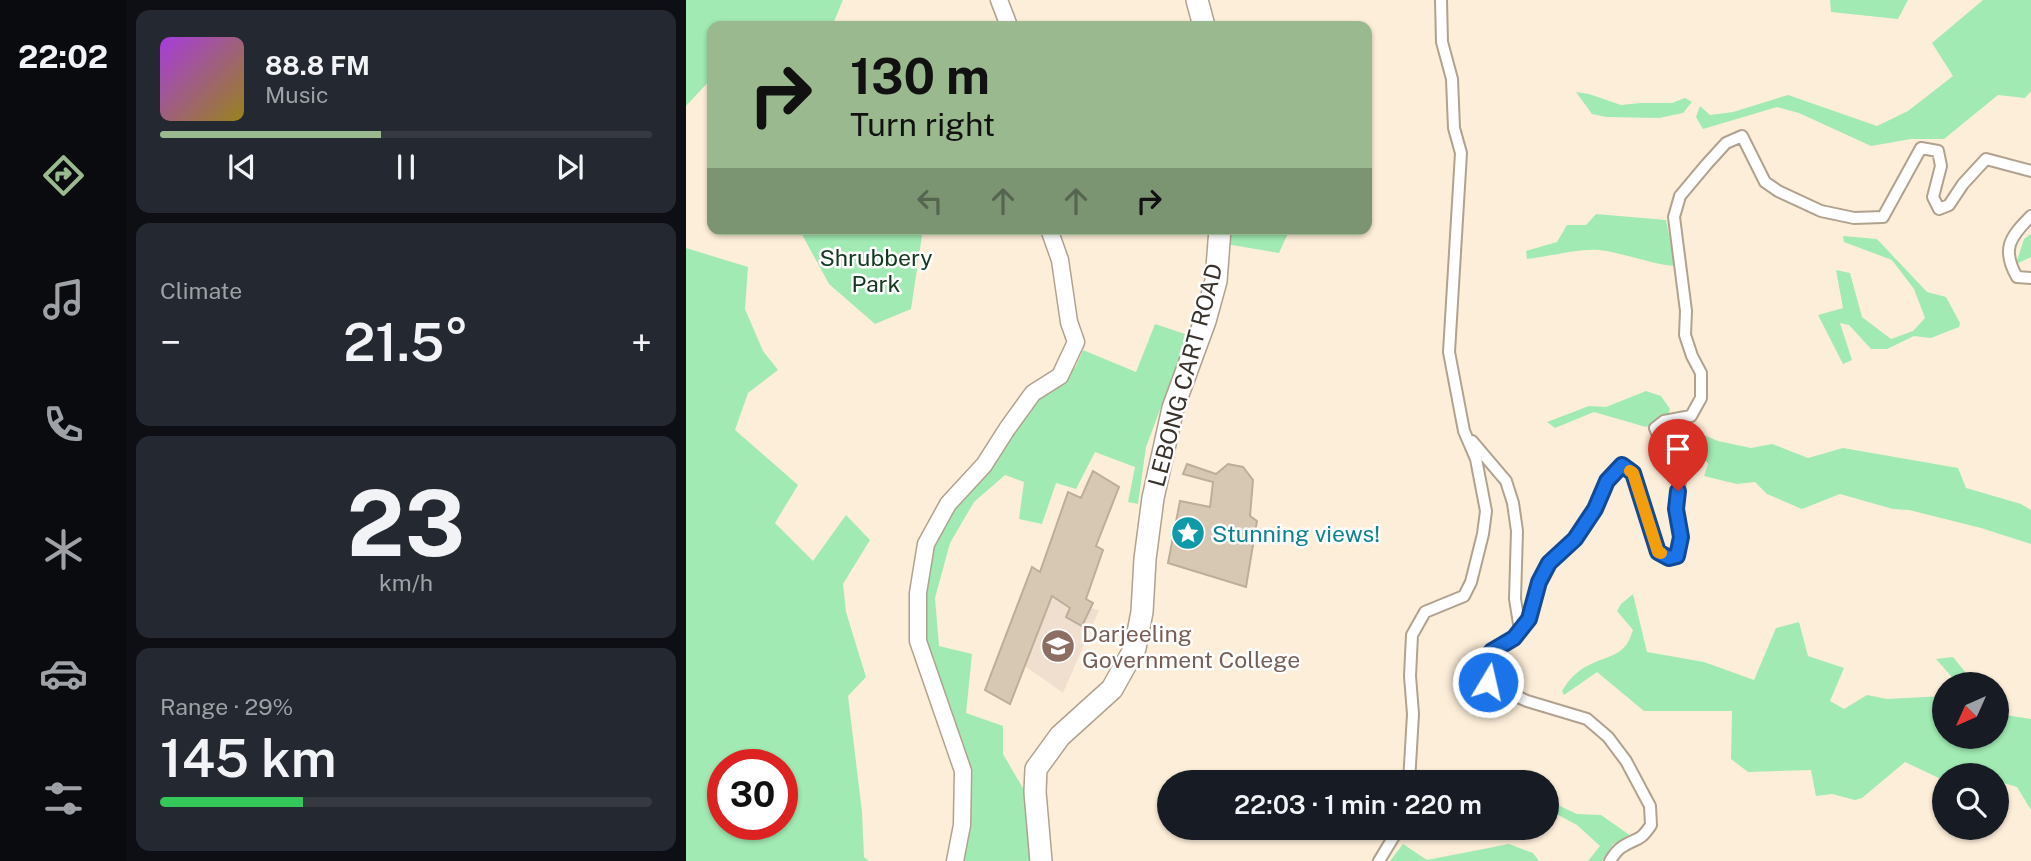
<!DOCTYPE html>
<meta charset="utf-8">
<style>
body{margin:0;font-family:"Public Sans",sans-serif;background:#242831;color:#f1f3f6;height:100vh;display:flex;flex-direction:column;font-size:26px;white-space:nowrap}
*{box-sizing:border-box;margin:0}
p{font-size:23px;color:#9ea1a6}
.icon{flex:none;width:38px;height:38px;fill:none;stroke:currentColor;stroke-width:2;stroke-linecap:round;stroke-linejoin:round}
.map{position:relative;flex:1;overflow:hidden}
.drawer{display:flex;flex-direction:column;gap:10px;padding:10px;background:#0d0f14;width:560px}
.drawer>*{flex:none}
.top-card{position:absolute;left:21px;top:21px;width:665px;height:214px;border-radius:14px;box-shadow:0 2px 5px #0004;background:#9ab98f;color:#111;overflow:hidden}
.needle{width:46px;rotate:225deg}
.buttons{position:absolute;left:1246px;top:672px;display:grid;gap:14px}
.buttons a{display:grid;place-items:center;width:77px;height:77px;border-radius:50%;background:#171b24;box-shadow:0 2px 5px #0004;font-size:35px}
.speed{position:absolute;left:21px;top:749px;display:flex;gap:14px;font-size:35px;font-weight:700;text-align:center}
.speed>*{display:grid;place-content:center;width:91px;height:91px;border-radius:50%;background:#171b24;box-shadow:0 2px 5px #0004;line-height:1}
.speed .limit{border:10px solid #d22;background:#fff;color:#111}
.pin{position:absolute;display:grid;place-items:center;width:60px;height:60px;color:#fff;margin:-72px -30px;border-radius:50% 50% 50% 0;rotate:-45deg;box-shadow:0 0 7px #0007}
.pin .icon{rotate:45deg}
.me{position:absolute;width:77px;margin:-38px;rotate:9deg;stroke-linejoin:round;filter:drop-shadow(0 0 5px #0008)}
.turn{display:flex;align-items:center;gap:24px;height:147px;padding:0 28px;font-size:32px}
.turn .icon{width:91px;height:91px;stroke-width:2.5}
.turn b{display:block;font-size:49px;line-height:60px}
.lanes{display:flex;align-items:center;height:66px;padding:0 28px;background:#0003;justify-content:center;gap:35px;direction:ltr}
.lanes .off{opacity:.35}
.big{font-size:52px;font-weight:600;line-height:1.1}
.drawer .card{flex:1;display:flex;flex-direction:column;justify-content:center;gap:10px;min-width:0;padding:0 24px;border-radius:14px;background:#242831}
.drawer .dial{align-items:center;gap:0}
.dial b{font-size:91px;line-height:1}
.song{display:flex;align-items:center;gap:21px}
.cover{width:84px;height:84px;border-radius:10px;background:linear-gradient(135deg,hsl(280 70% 55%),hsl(50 70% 35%))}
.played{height:7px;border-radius:4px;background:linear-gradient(90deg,#9ab98f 45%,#363941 45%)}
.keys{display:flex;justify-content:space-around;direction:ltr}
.heat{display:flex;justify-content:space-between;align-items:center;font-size:38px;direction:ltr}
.charge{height:10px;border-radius:5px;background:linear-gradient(90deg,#34c759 29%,#363941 0)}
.trip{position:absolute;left:471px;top:770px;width:402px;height:70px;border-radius:35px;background:#171b24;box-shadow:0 2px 5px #0004;font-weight:600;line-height:70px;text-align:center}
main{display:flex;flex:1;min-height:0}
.tab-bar{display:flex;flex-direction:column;width:126px;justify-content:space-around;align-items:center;background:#090b0e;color:#9ea1a6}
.tab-bar .icon{width:49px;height:49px}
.tab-bar .active{color:#9ab98f}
.tab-bar b{font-size:32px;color:#f1f3f6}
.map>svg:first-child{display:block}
.education{fill:#f0dfce}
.green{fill:#a1eab3;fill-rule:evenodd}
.building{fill:#d7c8b4;stroke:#bcae9a;stroke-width:2}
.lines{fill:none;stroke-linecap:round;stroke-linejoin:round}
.street-casing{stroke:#b0a28f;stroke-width:14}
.secondary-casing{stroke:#b0a28f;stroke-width:19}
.highway-casing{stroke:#b0a28f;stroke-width:24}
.street{stroke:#fff;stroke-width:10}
.secondary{stroke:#fff;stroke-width:16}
.highway{stroke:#fff;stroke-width:21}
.route-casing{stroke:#114b97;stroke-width:18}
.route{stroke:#1a73e8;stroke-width:12}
.slow{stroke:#f59e0b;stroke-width:12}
.labels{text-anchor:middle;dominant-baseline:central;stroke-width:5;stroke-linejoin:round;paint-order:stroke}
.park-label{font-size:23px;fill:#12381e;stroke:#fff}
.street-label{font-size:23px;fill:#38322a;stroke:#fff}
.culture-label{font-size:23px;fill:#0d838f;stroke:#fff;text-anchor:start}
.education-label{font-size:23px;fill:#785e54;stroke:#fff;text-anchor:start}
</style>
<main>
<nav class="tab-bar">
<b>22:02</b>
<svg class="icon active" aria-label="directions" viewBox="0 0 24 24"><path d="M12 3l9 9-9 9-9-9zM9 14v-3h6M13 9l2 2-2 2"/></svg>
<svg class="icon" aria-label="music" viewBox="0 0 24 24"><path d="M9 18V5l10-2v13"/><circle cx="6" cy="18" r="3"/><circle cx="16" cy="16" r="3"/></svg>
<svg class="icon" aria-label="phone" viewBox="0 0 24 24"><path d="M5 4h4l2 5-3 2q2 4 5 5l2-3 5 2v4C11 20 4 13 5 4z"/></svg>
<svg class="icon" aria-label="climate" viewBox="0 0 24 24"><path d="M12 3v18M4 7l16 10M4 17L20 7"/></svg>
<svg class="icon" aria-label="car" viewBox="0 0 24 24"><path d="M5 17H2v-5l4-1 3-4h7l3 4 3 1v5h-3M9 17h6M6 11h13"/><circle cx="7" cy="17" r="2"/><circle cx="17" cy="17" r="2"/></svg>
<svg class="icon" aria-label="filters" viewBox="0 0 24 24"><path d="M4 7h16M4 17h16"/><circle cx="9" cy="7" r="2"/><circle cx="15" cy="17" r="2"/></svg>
</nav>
<section class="drawer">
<div class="card">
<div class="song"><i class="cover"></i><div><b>88.8 FM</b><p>Music</p></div></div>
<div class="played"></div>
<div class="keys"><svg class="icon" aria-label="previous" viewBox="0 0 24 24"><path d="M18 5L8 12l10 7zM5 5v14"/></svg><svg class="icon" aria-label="pause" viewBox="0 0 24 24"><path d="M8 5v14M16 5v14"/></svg><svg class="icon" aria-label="next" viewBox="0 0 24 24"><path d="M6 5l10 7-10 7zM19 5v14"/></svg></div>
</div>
<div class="card"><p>Climate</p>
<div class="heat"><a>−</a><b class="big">21.5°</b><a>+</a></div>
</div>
<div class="card dial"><b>23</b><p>km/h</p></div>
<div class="card"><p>Range · 29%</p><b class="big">145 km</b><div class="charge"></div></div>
</section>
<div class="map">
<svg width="1345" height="861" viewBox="0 0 1345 861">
<rect width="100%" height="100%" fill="#fdeed9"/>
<path class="education" d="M366 596 384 608 380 617 405 608 413 610 377 693 339 666Z"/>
<path class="green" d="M0 0H157L146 26H26V78L0 106Z
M1144 0H1222L1212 19 1145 12Z
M1297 0H1345V91L1339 98 1312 95 1258 139H1225L1185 146 1113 113 1091 107 1017 129 1010 117 1014 106 1024 115 1047 112 1102 95 1191 126 1222 111 1267 76 1246 43Z
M890 92 903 94 935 105 954 103H986L999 98 1006 102 997 113 973 118 920 117 906 114Z
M910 214 980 220 989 266C963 264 939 253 913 250 895 248 860 257 841 259L840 251 871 242 881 225H900Z
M113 229H237L225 309 189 324 143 284Z
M541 229H604L593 253 540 244Z
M1345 234V257L1330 264 1338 239Z
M1157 236 1191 239 1241 292 1260 297 1274 323 1273 327 1245 338 1228 336 1201 349H1185L1163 325 1154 323 1166 360 1157 364 1132 315 1157 308 1150 270 1164 273 1176 317 1205 339 1227 331 1239 318 1228 289 1206 260 1158 242Z
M0 248 62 267 59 309 77 351 92 370 62 393 49 430 112 485 89 523 127 561 160 515 184 540 157 584 160 612 180 677 162 696 176 812 178 857 183 861H0ZM37 765H96V824H37Z
M469 324 502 335 460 447 452 504 442 502 449 467 409 452 390 489 370 483 356 524 333 519 338 482 319 475 288 502 264 543 249 598 253 646 286 654 280 713 317 726V754L338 790 346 861H274L281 819 237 642 238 588 247 544 267 505 353 396 376 384 390 366 397 350 450 372Z
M960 391 975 396 984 409 981 418 960 427 908 412 869 428 861 422 903 406 920 407Z
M988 428 1006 430 1032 441 1065 448 1086 444 1122 458 1157 448 1272 468 1280 488 1335 504 1345 510V544L1295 528 1223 510 1207 509 1154 494 1116 509 1081 494 1069 482 1051 484 1018 476 1022 464 1015 452 981 440 978 432Z
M947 594 961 652 1018 662 1068 680 1090 628 1113 622 1122 656 1158 668 1144 701 1158 709 1181 695 1201 699 1258 696V737H1311V711L1313 714 1345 719V810L1331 787 1311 781V775H1293L1277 764 1263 775H1258L1257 780 1219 762 1176 798 1169 800 1146 794 1130 796 1125 770 1062 772 1045 759 1046 711H958L911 672 878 695 876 691C883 679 892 670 905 664 926 654 939 656 947 630L931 611 935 604Z
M1267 657 1289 684H1272L1250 659Z
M861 800 891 814 915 815 945 836 927 844 916 861H902L914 846 891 825 861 809Z
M717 844 741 860 823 844 847 853 853 861H704Z"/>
<path class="building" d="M501 464 530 474 542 464 557 467 567 480 564 516 571 521 560 587 482 563 494 501 524 507 527 482 497 474Z
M407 471 433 487 410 546 417 550 400 599 407 603 396 626 380 617 384 608 366 596 324 704 299 690 346 567 354 572 382 492 395 498Z"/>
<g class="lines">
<g class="street-casing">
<path id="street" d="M1345 216C1324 237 1315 249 1331 277L1345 278
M786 441 820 481 827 503 831 531 829 599 834 630
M723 782 727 714 724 676 726 635 739 612 778 596 785 582 797 534 800 511 790 459 778 431 763 352 775 153 768 128 766 79 756 42 755 0
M693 861 713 828
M924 861C927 856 931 850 936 847 951 837 953 843 965 825L964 806 940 761 922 737 901 719 841 701 821 692 802 682 798 673 800 659 806 651 828 637 843 619 853 582 863 563 889 539 909 509 921 481 936 465 947 473 972 552 983 558 991 556 995 537 990 509 995 473 976 446 969 428 978 421 1005 416 1015 398V373L1006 356 999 335 1000 311 988 217 994 196 1020 165 1040 143 1056 136 1079 182 1092 191 1135 211 1168 218 1197 217 1235 148 1252 151 1255 166 1247 197 1253 209 1263 205 1277 184 1300 159 1345 171"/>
</g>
<g class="secondary-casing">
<path id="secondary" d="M313 0 323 26
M269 861 276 825 277 771 232 641V593L240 544 262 504 298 465 321 429 347 393 374 376 390 342 383 322 374 260 363 229"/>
</g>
<g class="highway-casing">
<path id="highway" d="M511 0 518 26
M355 861 349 792 350 769 374 736 426 689 449 648 456 612 459 559 467 498 487 408 519 321 530 281 534 229"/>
</g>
<use href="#street" class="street"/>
<use href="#secondary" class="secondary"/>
<use href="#highway" class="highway"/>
</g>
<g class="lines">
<g class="route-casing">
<path id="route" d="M802 682 798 673 800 659 806 651 828 638 843 619 853 582 863 563 889 539 909 509 921 481 936 465 947 473 972 552 983 558 991 556 995 537 990 509 992 491"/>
</g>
<use href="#route" class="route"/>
<path class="slow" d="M944 471 947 473 972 552 975 553"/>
</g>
<defs>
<g id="sight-disc" transform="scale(1.75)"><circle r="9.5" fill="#0f9aa8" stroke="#fff"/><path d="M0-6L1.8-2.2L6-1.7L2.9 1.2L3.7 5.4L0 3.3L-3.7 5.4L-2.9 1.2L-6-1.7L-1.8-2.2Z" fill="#fff"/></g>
<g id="university-disc" transform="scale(1.75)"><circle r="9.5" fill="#8d6e63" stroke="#fff"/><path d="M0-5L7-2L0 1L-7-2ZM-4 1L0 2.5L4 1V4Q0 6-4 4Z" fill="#fff"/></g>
</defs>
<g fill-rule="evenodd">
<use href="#sight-disc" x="502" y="533"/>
<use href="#university-disc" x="372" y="646"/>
</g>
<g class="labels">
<g class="park-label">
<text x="190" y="257">Shrubbery<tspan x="190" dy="26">Park</tspan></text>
</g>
<g class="street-label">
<text transform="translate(499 375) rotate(-75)">LEBONG CART ROAD</text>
</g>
<g class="culture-label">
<text x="526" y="533">Stunning views!</text>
</g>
<g class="education-label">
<text x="396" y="633">Darjeeling<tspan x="396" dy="26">Government College</tspan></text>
</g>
</g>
</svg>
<div class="buttons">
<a><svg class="needle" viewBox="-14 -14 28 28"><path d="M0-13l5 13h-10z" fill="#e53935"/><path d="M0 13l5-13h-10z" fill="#9ea1a6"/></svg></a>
<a><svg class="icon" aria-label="search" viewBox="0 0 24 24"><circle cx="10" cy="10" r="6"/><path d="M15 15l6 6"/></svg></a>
</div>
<div class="speed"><div class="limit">30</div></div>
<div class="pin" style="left:992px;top:491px;background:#d93025"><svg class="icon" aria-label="arrive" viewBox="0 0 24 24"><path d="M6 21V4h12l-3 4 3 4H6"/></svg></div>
<svg class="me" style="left:802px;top:682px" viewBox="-20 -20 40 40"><circle r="17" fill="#1a73e8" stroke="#fff" stroke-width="3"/><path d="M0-11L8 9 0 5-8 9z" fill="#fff"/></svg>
<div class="trip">22:03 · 1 min · 220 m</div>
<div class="top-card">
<div class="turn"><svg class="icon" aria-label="right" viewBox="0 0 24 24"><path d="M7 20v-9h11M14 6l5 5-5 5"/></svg><div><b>130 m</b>Turn right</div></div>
<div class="lanes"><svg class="icon off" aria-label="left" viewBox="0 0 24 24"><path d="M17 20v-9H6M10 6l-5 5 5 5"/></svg><svg class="icon off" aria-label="ahead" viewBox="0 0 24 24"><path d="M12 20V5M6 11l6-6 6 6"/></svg><svg class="icon off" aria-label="ahead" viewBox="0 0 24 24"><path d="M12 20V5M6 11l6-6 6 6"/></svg><svg class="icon" aria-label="right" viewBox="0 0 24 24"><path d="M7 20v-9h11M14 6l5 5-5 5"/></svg></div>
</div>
</div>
</main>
